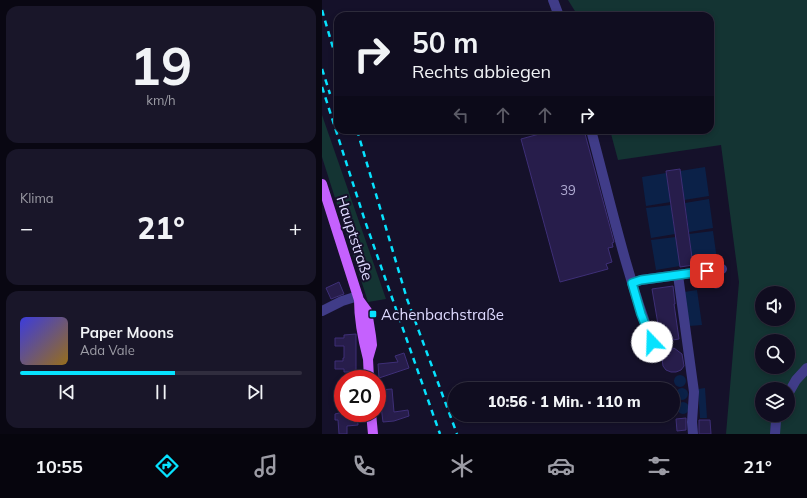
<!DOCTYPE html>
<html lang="de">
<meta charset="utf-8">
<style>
body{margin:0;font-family:Mulish,sans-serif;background:#191629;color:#f1f3f6;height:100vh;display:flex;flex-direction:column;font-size:15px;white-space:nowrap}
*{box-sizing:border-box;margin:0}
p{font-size:13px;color:#9c9ca5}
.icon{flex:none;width:22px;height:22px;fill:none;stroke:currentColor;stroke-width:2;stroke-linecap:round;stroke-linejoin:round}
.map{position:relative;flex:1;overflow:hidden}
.panel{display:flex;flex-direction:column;gap:6px;padding:6px;background:#090712;width:322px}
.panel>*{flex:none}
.banner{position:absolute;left:12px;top:12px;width:380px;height:122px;border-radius:12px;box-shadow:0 2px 6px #0003,0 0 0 1px #302d3e;background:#100d20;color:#f1f3f6;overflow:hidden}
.fabs{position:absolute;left:433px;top:286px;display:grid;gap:8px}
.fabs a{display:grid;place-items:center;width:40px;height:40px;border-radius:50%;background:#100d20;box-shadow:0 2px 6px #0003,0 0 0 1px #302d3e;font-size:20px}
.speed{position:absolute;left:12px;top:370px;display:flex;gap:8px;font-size:20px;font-weight:700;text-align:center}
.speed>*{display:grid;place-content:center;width:52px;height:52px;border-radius:50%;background:#100d20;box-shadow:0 2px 6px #0003,0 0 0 1px #302d3e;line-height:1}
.speed .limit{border:6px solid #d22;background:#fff;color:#111}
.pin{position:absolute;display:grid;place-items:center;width:34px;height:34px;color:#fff;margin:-17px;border-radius:8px;box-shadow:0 2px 6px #0006}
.me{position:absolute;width:44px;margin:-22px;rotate:339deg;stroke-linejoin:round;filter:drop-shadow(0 0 3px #0008)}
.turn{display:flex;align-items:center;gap:14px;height:84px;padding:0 12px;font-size:18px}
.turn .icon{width:52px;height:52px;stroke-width:2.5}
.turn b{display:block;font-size:28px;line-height:34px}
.lanes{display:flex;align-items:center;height:38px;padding:0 12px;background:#0003;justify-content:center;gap:20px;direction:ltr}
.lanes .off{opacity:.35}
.big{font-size:30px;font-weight:800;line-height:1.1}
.panel .tile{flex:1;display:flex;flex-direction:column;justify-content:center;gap:6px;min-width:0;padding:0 14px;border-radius:12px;background:#191629}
.panel .dial{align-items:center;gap:0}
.dial b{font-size:52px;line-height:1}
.song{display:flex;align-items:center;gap:12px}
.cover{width:48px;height:48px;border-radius:6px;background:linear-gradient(135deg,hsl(240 70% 55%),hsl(40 70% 35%))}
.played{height:4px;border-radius:2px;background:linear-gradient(90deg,#07e2fe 55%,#302d3e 55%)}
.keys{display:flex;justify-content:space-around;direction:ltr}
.heat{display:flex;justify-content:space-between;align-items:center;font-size:22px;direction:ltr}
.trip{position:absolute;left:126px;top:382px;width:232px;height:40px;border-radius:20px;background:#100d20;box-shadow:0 2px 6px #0003,0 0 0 1px #302d3e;font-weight:800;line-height:40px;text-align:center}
.tab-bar{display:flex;height:64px;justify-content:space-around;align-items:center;background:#06050d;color:#9c9ca5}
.tab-bar .icon{width:28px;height:28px}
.tab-bar .active{color:#07e2fe}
.tab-bar b{font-size:18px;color:#f1f3f6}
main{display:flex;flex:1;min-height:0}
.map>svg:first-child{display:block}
.green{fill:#143433;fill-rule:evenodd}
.water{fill:#0b2148}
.building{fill:#271d4b;stroke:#3e2f77}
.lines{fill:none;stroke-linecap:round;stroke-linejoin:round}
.minor{stroke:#403c88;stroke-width:10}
.major{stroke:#c561fe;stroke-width:10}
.rail{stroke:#07e2fe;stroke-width:2.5;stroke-dasharray:6 5;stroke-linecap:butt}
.route-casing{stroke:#0593a5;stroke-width:10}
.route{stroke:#07e2fe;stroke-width:7}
.poi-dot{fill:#07e2fe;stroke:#15112a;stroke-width:1.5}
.labels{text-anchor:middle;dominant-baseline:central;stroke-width:4;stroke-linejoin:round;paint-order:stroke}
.number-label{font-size:13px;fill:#b0abd2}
.street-label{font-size:15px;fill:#dedaff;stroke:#15112a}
.poi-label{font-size:15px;fill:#dedaff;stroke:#15112a;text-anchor:start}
</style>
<main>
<section class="panel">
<div class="tile dial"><b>19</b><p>km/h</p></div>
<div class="tile"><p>Klima</p>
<div class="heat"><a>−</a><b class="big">21°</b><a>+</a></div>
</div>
<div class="tile">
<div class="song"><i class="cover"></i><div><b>Paper Moons</b><p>Ada Vale</p></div></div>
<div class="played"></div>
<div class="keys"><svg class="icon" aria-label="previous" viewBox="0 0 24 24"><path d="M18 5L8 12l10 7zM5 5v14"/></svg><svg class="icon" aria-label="pause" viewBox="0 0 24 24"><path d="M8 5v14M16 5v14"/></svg><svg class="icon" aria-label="next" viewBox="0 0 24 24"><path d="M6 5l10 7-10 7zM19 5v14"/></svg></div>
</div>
</section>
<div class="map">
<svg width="485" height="434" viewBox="0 0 485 434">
<rect width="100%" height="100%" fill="#15112a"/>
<path class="green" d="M246 0H485V434H404L417 282 399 145 296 160 288 130H388V16H256ZM440 293H466V319H440ZM440 341H466V367H440ZM440 389H466V415H440Z
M0 115 64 299 46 302 0 157Z"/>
<path class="water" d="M383 167 387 196 362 200 358 171Z
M344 173 349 202 324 206 320 177Z
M387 199 391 228 367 232 363 203Z
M349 205 353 234 329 238 324 208Z
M391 231 395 260 371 264 367 234Z
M354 237 358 266 334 270 329 240Z
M375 290 380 325 367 326 362 292Z
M352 381a6 6 0 1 1 12 0a6 6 0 1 1-12 0Z
M354 394a6 6 0 1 1 12 0a6 6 0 1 1-12 0Z
M383 388 385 418H378L376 389Z
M355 408a6 6 0 1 1 12 0a6 6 0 1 1-12 0Z"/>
<path class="building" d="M232 130H262L292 242 290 243 291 247 286 248 290 262 284 264 286 269 238 282 199 139Z
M358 169 371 265 358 267 344 171Z
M388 282a6 6 0 1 1 12 0a6 6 0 1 1-12 0Z
M17 282 22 294 9 299 4 288Z
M351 286 353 304H352L357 339 339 342 330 289Z
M34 334V372H22V369H13V361H21V358H22V346H13V338H22V335Z
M352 348 360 354 362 366 359 370 354 372H349L344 370 341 366 340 359 343 353Z
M82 353 87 368 57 378 56 364 76 362 73 356Z
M70 389 72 412 86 410 87 416 72 421 61 422 57 390Z
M21 412 35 413 36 425 25 426V434H17L16 420H13V414Z
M364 418V430L355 431 354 419Z
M377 420H388L389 434H377Z"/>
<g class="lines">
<path class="minor" d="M231 0 237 16
M269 130C288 201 304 273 330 342
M356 275 372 392 370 422 371 434
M310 283 319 280 400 269
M0 311 20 301 36 296
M466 394 474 380 485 368
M453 434 454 421 457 415"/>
<path class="major" d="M0 184 37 300C37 320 41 340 46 359
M37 300 45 311 49 336 50 345 46 359 47 379
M49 413 51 434"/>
<path class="rail" d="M0 10 16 65
M0 69 8 94
M0 87 43 221 118 434
M35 130 85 299 135 434"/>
</g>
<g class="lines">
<g class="route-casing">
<path id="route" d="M330 342 319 314 310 283 319 280 385 271"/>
</g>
<use href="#route" class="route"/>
</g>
<rect class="poi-dot" x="47" y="310" width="8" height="8" rx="2"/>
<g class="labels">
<g class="number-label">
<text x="246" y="190">39</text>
</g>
<g class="street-label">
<text transform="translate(33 238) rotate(72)">Hauptstraße</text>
</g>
<g class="poi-label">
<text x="59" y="314">Achenbachstraße</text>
</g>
</g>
</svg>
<div class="fabs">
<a><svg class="icon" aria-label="sound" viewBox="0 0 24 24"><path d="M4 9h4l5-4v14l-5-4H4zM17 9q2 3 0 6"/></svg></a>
<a><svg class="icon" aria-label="search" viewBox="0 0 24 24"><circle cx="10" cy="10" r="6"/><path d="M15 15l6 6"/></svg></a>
<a><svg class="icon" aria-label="layers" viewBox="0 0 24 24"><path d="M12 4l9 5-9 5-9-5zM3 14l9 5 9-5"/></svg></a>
</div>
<div class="speed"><div class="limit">20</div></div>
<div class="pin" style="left:385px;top:271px;background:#d93025"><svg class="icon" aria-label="arrive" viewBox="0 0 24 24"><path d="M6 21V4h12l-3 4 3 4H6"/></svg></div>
<svg class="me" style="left:330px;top:342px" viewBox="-20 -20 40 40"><circle r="19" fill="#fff"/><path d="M0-13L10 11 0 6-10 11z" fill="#07e2fe"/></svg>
<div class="trip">10:56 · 1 Min. · 110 m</div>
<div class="banner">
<div class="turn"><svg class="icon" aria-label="right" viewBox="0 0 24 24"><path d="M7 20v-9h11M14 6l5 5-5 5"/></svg><div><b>50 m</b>Rechts abbiegen</div></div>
<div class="lanes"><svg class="icon off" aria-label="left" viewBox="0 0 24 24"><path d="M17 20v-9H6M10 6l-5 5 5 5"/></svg><svg class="icon off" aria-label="ahead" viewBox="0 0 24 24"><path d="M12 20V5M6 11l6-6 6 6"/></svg><svg class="icon off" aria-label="ahead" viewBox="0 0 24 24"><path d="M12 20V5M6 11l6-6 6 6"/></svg><svg class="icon" aria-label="right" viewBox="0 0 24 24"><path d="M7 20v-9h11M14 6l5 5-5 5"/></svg></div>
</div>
</div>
</main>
<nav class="tab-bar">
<b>10:55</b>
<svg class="icon active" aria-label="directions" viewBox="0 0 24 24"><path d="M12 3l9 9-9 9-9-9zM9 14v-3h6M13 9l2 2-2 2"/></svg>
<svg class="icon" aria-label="music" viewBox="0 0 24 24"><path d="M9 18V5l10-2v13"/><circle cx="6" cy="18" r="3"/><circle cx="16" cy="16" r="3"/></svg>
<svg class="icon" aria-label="phone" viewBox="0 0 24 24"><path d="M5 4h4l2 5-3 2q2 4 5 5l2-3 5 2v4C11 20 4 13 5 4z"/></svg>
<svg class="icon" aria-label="climate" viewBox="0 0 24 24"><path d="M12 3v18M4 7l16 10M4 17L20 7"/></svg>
<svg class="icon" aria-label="car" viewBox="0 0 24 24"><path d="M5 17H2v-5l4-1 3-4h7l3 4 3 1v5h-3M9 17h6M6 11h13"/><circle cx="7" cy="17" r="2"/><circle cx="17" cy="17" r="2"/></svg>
<svg class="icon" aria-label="filters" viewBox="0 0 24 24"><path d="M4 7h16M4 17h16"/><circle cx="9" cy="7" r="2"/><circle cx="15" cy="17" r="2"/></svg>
<b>21°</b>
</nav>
